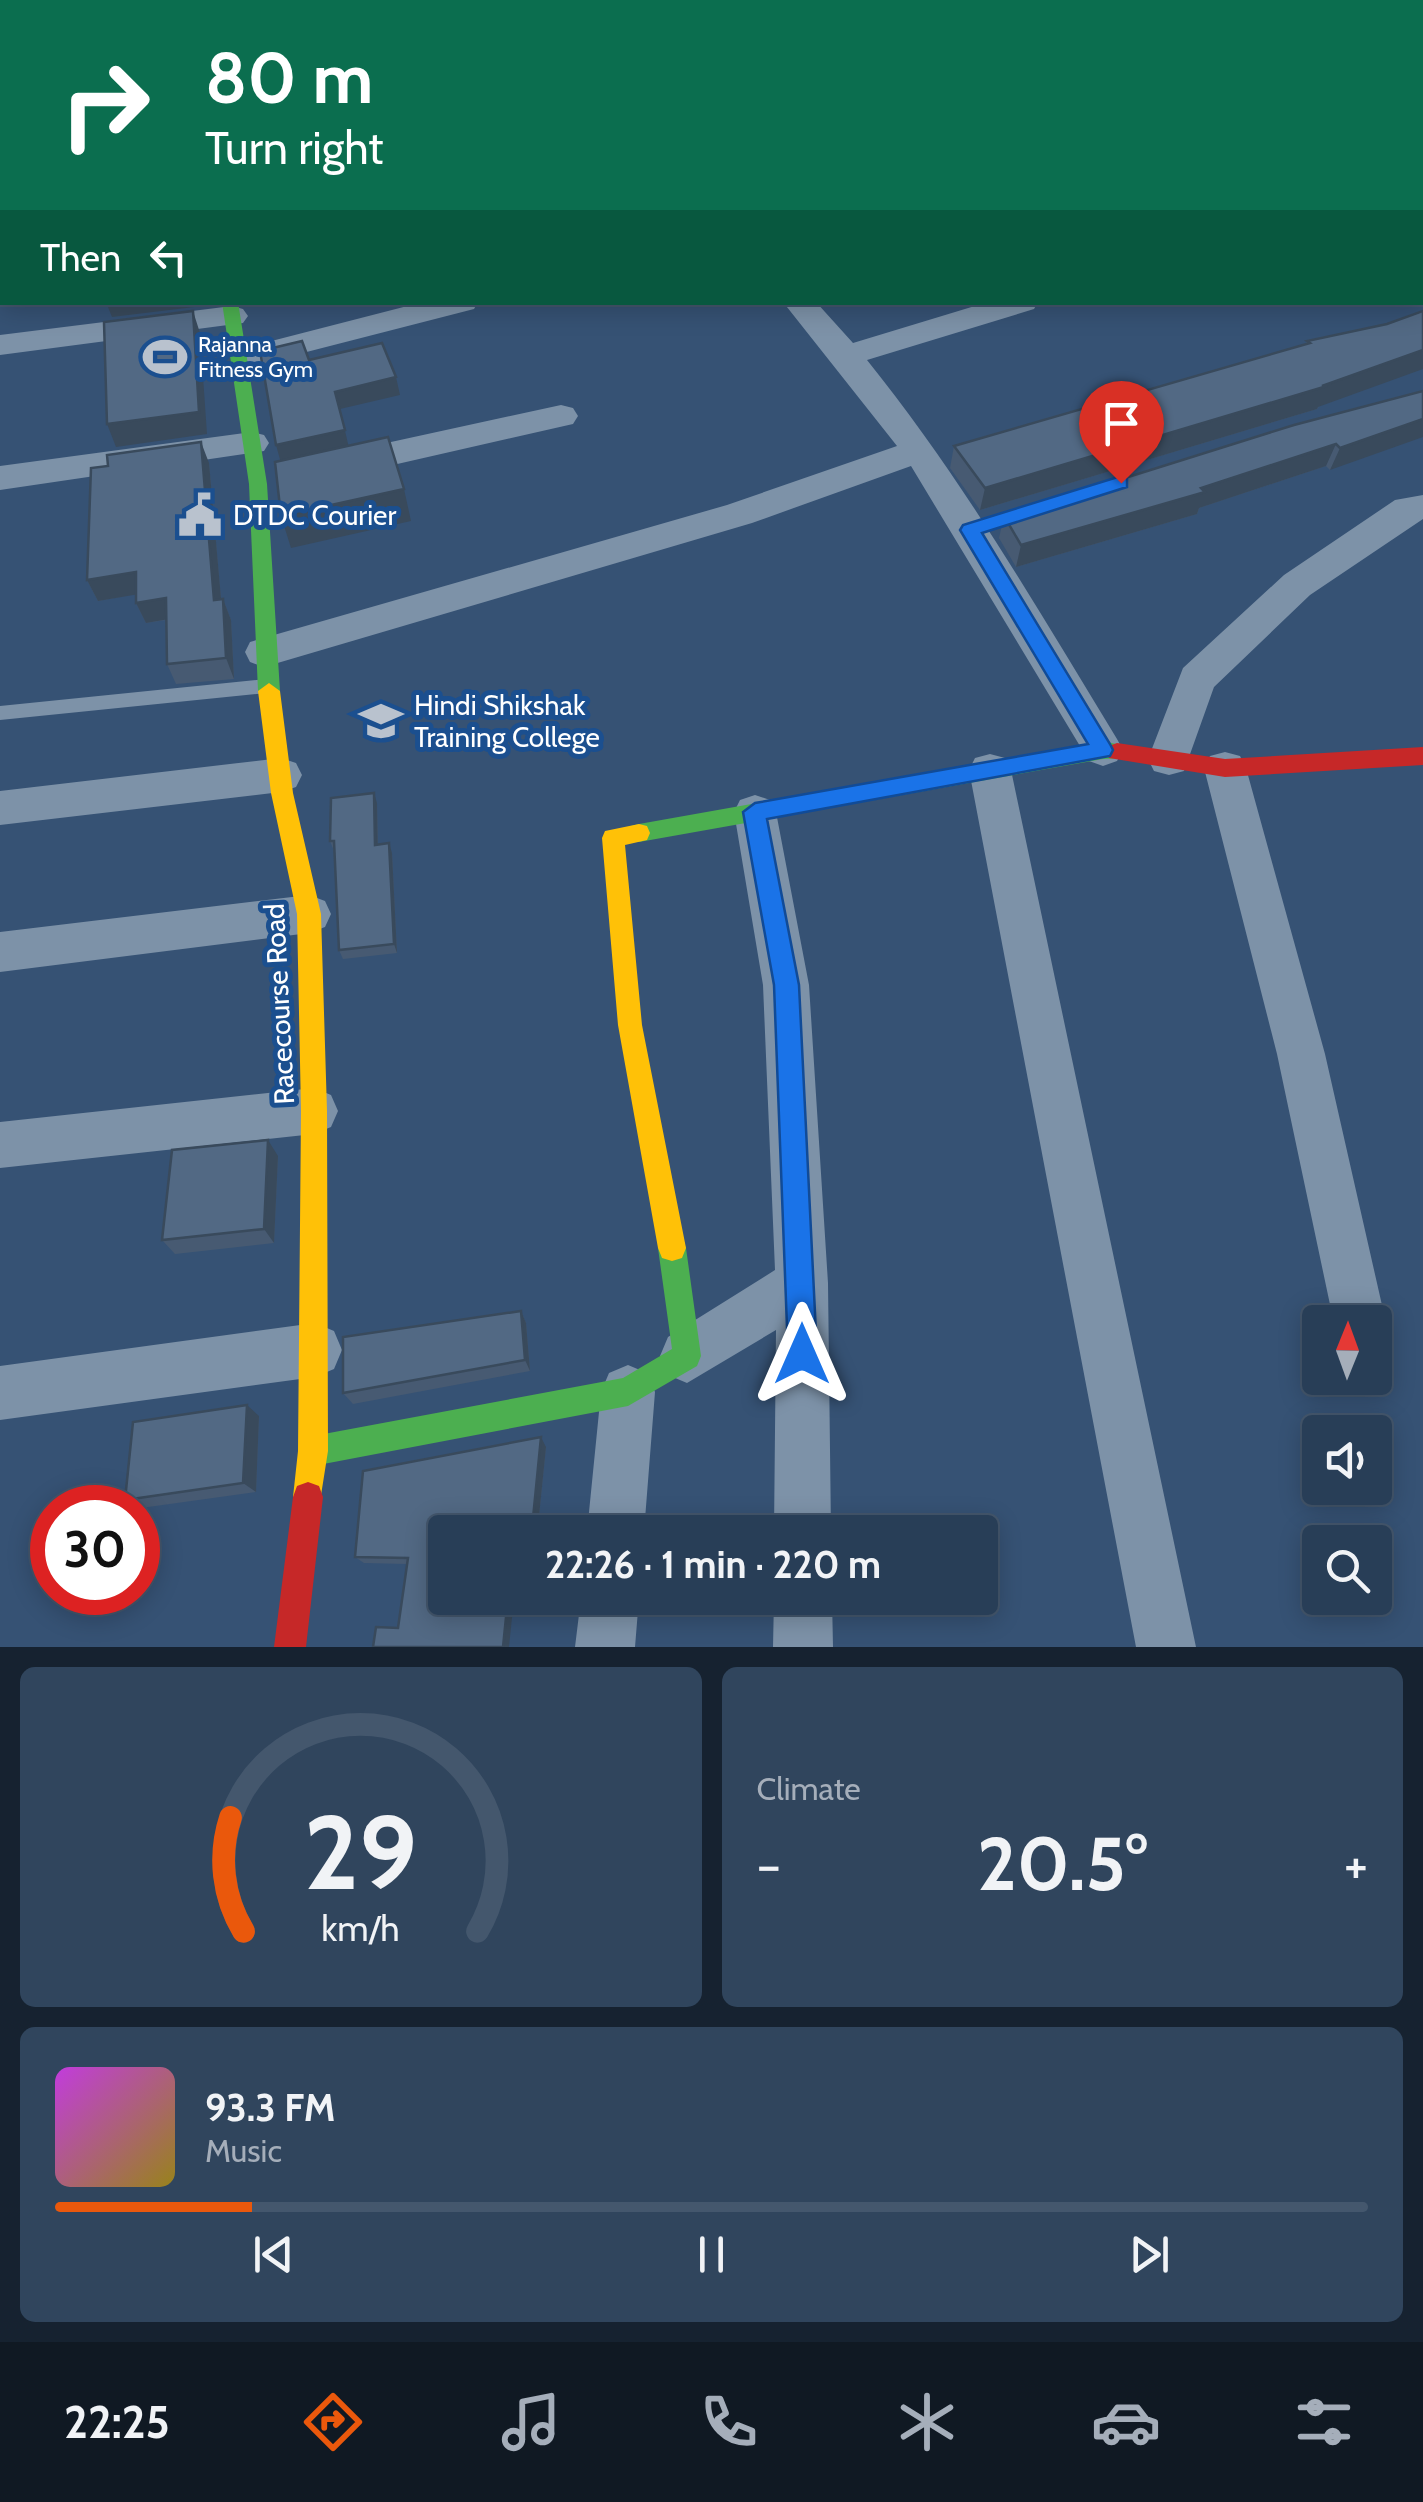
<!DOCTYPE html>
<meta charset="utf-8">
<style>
body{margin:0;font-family:Cabin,sans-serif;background:#30455d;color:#f1f3f6;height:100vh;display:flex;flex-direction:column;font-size:38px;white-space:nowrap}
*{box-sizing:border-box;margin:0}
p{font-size:32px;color:#a5aeba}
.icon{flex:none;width:55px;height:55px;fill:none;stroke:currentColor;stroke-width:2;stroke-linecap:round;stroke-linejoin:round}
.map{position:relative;height:1647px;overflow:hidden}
.details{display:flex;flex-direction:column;gap:20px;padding:20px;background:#162230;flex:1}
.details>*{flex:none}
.guide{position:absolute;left:0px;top:0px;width:1425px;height:305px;box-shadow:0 5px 25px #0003,0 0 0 2px #44576d;background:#0b6e4f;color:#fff;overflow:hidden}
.needle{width:65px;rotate:1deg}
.fabs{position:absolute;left:1302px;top:1305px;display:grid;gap:20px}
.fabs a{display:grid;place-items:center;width:90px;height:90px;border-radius:10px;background:#283e57;box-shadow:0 5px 25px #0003,0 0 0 2px #44576d;font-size:50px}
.speed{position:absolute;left:30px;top:1485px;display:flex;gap:20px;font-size:50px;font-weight:700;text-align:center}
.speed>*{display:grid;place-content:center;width:130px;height:130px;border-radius:50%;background:#283e57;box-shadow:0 5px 25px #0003,0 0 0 2px #44576d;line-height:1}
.speed .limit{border:15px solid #d22;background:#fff;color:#111}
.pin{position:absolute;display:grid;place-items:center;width:85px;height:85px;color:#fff;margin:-102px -42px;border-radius:50% 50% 50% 0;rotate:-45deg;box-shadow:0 0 10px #0007}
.pin .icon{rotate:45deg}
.me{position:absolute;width:110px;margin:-55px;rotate:0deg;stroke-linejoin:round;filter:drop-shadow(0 0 8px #0008)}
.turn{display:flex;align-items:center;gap:35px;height:210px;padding:0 40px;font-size:45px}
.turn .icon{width:130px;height:130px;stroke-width:2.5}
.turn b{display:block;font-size:70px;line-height:85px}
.then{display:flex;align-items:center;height:95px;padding:0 40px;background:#0003;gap:20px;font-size:38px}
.big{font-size:75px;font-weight:700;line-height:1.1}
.details .tile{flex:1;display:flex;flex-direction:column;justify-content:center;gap:15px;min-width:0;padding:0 35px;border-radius:15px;background:#30455d}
.details .dial{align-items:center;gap:0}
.dial svg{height:260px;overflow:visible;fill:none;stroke:#44576d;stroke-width:7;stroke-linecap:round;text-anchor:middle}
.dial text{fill:#f1f3f6;stroke:none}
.song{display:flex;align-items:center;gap:30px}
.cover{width:120px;height:120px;border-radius:15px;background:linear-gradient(135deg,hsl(290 70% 55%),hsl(50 70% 35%))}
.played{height:10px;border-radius:5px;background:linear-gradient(90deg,#ea580c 15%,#44576d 15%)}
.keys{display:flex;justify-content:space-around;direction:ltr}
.heat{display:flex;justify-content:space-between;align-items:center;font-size:55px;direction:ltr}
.details .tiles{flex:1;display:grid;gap:20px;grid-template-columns:1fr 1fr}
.tile:last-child{grid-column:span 2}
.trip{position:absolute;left:428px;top:1515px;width:570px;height:100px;border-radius:10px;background:#283e57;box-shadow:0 5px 25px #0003,0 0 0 2px #44576d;font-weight:700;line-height:100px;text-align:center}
.menu{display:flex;height:160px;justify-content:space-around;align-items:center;background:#101923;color:#a5aeba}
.menu .icon{width:70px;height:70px}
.menu .selected{color:#ea580c}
.menu b{font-size:45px;color:#f1f3f6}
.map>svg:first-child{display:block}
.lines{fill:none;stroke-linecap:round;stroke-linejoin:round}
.lane{fill:#7d92a8;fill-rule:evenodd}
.street{fill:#7d92a8;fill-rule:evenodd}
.fast{fill:#4caf50;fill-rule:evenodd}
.slow{fill:#ffc107;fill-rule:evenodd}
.jam{fill:#c62828;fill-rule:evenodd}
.wall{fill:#475a72}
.shaded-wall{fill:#394a5c}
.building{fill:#526984;stroke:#394a5c;stroke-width:2.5}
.route{fill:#1a73e8;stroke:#114b97;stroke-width:2.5}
.labels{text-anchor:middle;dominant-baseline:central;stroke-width:10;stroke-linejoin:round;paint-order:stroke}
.far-poi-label{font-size:22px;fill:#fff;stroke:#1b4f8f;text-anchor:start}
.poi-label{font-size:28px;fill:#fff;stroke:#1b4f8f;text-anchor:start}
.street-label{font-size:28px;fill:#fff;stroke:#1b4f8f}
</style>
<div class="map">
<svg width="1423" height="1647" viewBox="0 0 1423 1647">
<rect width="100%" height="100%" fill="#365274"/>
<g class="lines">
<path class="lane" d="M267 679 276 686 267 693 0 720V706Z"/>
<path class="street" d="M174 0H200V2H175Z
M551 0H577L579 2H553Z
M1315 0H1341L1343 2H1317Z
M1422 25H1423V41H1422Z
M0 142 2 143V160H0Z
M1422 172H1423V190H1422Z
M0 236H2V254H0Z
M423 302H478L474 309 248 367 236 364 232 357 236 350Z
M783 302H816L853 343 988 302H1038L1034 309 867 360C962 478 1038 609 1117 739L1123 750 1117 761 1103 766 1089 761 911 466 752 523 264 667 250 662 245 652 250 642 727 505 897 446Z
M232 306 243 309 248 316 243 323 0 355V335Z
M561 405 573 408 578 416 573 424 336 478 324 474 319 466 324 458 336 454Z
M252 432 264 435 269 443 264 451 0 490V466Z
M1423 495V519L1310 595 1214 687 1184 771 1169 775 1154 771 1148 759 1183 668 1284 575 1395 500Z
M1225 752 1240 756 1246 768 1325 1054 1384 1314 1375 1333V1322H1335L1332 1314 1277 1054 1204 768 1210 756Z
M990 754 1005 758 1011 770 1196 1647H1136L969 770 975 758Z
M281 758 296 763 302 775 296 787 281 792 0 825V791Z
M755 795 770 800 776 812 809 985 828 1283 831 1532H774L776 1330 687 1383 668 1375 660 1356 668 1337 775 1270 763 985 734 812 740 800Z
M309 895 325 901 331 914 325 927 309 933 0 972V932Z
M314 1088 331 1095 338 1111 331 1127 314 1134 0 1168V1122Z
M315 1323 334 1331 342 1350 334 1369 315 1377 0 1420V1366Z
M628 1365 647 1373 655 1392 644 1532H587L601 1392 609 1373Z
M581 1598H639L635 1647H575Z
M774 1598H832L833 1647H773Z"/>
<path class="fast" d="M222 302H238L267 484 280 691 269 699 258 691 249 484Z
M1103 741 1125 746 1128 752 1125 758 1103 759 639 842 631 840 628 833 631 826 639 824Z
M672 1235 682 1238 686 1248 701 1356 697 1366 628 1406 313 1466 303 1461 298 1451 303 1441 313 1436 623 1378 672 1349 658 1248 662 1238Z"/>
<path class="slow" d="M269 683 280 691 293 793 321 914 327 1111 328 1451 319 1508 308 1512 297 1508 293 1497 298 1451 301 1111 297 914 271 793 258 691Z
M639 824 647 826 650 833 647 840 625 845 642 1025 686 1248 682 1258 672 1261 662 1258 658 1248 618 1025 602 838 605 831Z"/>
<path class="jam" d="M1117 743 1225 759 1423 747V765L1225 777 1109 758 1106 752 1109 746Z
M308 1482 319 1486 323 1497 306 1647H274L293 1497 297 1486Z"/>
</g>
<path class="wall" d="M1387 324 1317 409 980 510 950 468 954 446 1306 344 1307 341Z
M1423 391 1330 470 1326 466 1199 508 1197 514 1016 567 999 538 1004 516Z
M209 463 221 599H223L231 620 234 679 176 684 167 664 166 620 146 623 136 603V594L98 601 87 580Z
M377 803 378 845 392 853 397 953 343 959 339 950 334 851 330 841Z
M278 1156 274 1243 175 1254 162 1240Z
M521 1311 526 1323 530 1371 353 1404 343 1393Z
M259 1416 256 1492 141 1508 125 1500Z
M546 1447 538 1526 491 1524 490 1532H445L398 1628 407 1564 364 1563 355 1557Z"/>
<path class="shaded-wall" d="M56 0H102V2H49Z
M0 12H2V43H0Z
M106 302H193L194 307 112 317Z
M193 311 200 333 207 434 116 447 107 424Z
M1423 350V369L1318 407 1317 409 980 510 985 488Z
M396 377 400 395 340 409 349 448 281 463 276 445 335 392Z
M1423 419V437L1330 470 1340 448Z
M201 442 209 463 223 621 214 600Z
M1336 444 1326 466 1199 508 1197 514 1016 567 1021 545Z
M404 489 411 521 291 548 281 516Z
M136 572 145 593 98 601 87 580Z
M166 598 175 618 146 623 136 603Z
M223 599 231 620 234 679 226 658Z
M374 793 377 803 378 855 375 845Z
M389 843 392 853 397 953 394 944Z
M268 1140 278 1156 274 1243 264 1229Z
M521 1311 526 1323 530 1371 525 1360Z
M247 1405 259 1416 256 1492 243 1483Z
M541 1437 546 1447 538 1526 533 1518Z
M485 1516 491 1524 490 1532H483Z
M508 1598H514L509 1647H503Z"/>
<path class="building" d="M0 0H56V2H2V12H0Z
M193 311 199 412 107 424 104 322Z
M1423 311V350L1322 386H1327L985 488 954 446 1310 343 1307 341 1387 324Z
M302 341 309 360 382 343 396 377 335 392 345 430 276 445 260 351Z
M1423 391V419L1340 448 1336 444 1201 488 1205 492 1021 545 1004 516 1294 425Z
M388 437 404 489 281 516 275 462Z
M201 442 214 600 223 599 226 658 167 664 166 598 136 603V572L87 580 91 468 108 466 107 455Z
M374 793 375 845 389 843 394 944 339 950 334 841H330L331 798Z
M268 1140 264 1229 162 1240 172 1150Z
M521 1311 525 1360 343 1393V1337Z
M247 1405 243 1483 125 1500 133 1422Z
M541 1437 533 1518 485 1516 483 1532H445V1598H508L503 1647H373L376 1627 398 1628 408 1558 355 1557 363 1471Z"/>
<path class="route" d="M1121 476 1127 478V487L982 533 1110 744 1113 750 1110 756 767 819 799 985 817 1354 813 1364 802 1369 792 1364 788 1354 774 985 743 812 755 803 1088 744 960 530 963 525Z"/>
<defs>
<g id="stadium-bare" transform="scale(3.45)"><path d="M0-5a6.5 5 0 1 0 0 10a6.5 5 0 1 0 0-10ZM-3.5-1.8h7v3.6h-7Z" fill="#b9c2ce" stroke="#1b4f8f" stroke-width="2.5" paint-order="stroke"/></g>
<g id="civic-bare" transform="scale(3.45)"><path d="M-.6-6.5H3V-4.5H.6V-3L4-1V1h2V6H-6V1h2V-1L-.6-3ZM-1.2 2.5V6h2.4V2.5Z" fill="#b9c2ce" stroke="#1b4f8f" stroke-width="2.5" paint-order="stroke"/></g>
<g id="university-bare" transform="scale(3.45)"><path d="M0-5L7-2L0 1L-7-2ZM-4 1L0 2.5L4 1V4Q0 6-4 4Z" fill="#b9c2ce" stroke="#1b4f8f" stroke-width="2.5" paint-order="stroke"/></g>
</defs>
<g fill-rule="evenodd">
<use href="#stadium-bare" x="165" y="357"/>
<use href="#civic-bare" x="200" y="515"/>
<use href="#university-bare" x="381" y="721"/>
</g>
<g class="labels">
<g class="far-poi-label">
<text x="198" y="344">Rajanna<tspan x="198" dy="25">Fitness Gym</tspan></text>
</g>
<g class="poi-label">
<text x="233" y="515">DTDC Courier</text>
<text x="414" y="705">Hindi Shikshak<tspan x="414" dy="32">Training College</tspan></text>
</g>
<g class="street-label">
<text transform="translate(279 1004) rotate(-93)">Racecourse Road</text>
</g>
</g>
</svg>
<div class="fabs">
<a><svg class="needle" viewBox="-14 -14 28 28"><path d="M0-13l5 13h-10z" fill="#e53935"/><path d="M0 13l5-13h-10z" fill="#a5aeba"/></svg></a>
<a><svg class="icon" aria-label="sound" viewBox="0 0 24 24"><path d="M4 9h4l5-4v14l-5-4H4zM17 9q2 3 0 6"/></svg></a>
<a><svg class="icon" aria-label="search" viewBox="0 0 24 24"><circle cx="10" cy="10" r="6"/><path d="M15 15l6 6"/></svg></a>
</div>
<div class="speed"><div class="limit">30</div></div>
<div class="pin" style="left:1121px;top:483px;background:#d93025"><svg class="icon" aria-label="arrive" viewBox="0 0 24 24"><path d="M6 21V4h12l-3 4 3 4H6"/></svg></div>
<svg class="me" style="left:802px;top:1354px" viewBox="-20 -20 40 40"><path d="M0-17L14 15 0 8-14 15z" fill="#1a73e8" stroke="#fff" stroke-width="4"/></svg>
<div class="trip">22:26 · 1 min · 220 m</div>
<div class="guide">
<div class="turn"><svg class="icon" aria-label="right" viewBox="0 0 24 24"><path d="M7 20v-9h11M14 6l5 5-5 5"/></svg><div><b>80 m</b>Turn right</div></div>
<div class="then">Then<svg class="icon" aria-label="left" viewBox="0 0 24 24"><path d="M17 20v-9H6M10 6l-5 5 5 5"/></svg></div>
</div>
</div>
<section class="details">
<div class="tiles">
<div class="tile dial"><svg viewBox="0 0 100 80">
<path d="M14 69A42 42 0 1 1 86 69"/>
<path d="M14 69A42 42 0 0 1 10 34" stroke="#ea580c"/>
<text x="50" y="56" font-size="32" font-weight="700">29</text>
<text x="50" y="72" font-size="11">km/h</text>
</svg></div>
<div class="tile"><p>Climate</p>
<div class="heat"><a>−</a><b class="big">20.5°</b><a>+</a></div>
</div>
<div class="tile">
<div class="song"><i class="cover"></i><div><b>93.3 FM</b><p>Music</p></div></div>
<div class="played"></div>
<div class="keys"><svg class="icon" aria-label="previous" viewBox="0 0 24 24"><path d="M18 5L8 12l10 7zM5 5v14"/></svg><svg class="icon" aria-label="pause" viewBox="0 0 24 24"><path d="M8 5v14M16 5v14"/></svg><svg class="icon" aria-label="next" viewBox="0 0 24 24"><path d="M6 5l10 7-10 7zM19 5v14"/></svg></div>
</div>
</div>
</section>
<nav class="menu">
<b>22:25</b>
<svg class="icon selected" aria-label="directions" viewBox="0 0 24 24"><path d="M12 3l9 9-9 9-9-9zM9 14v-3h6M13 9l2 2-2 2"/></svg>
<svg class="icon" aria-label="music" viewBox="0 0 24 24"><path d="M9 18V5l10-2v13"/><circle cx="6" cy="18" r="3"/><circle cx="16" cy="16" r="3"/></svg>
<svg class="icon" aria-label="phone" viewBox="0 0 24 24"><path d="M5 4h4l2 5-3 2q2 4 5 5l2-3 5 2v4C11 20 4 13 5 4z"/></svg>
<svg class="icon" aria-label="climate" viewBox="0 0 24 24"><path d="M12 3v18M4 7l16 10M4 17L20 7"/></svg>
<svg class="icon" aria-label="car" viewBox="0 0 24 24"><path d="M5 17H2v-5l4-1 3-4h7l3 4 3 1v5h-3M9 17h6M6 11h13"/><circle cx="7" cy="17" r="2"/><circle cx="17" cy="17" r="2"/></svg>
<svg class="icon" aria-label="filters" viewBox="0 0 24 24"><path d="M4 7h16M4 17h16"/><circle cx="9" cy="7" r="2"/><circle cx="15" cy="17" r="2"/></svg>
</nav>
